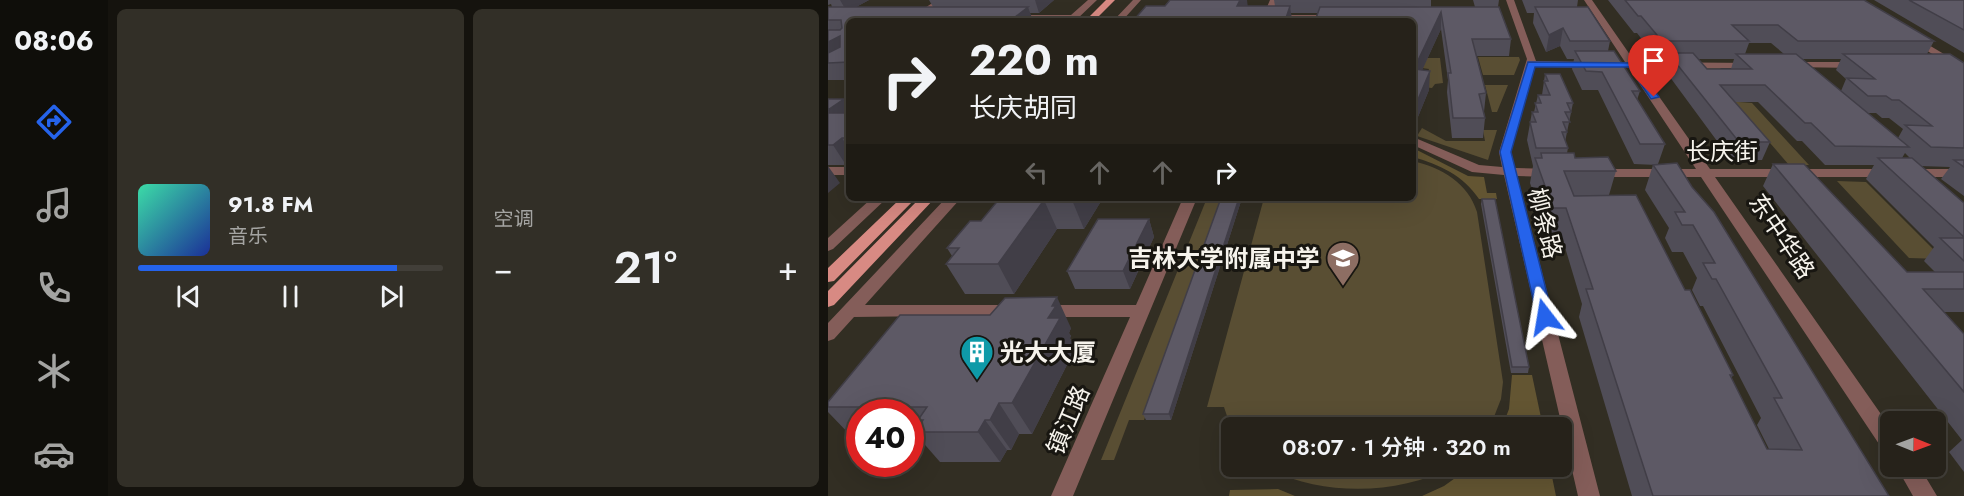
<!DOCTYPE html>
<html lang="zh">
<meta charset="utf-8">
<style>
body{margin:0;font-family:Jost,"Noto Sans SC",sans-serif;background:#322f27;color:#f1f3f6;height:100vh;display:flex;flex-direction:column;font-size:22px;white-space:nowrap}
*{box-sizing:border-box;margin:0}
p{font-size:20px;color:#a4a4a2}
.icon{flex:none;width:33px;height:33px;fill:none;stroke:currentColor;stroke-width:2;stroke-linecap:round;stroke-linejoin:round}
.map{position:relative;flex:1;overflow:hidden}
.drawer{display:flex;flex-direction:column;gap:9px;padding:9px;background:#15130e;width:720px}
.drawer>*{flex:none}
.guide{position:absolute;left:18px;top:18px;width:570px;height:183px;border-radius:9px;box-shadow:0 6px 24px #0002,0 0 0 2px #423f39;background:#26221a;color:#f1f3f6;overflow:hidden}
.needle{width:39px;rotate:91deg}
.tools{position:absolute;left:1052px;top:411px;display:grid;gap:12px}
.tools a{display:grid;place-items:center;width:66px;height:66px;border-radius:9px;background:#26221a;box-shadow:0 6px 24px #0002,0 0 0 2px #423f39;font-size:30px}
.speed{position:absolute;left:18px;top:399px;display:flex;gap:12px;font-size:30px;font-weight:700;text-align:center}
.speed>*{display:grid;place-content:center;width:78px;height:78px;border-radius:50%;background:#26221a;box-shadow:0 6px 24px #0002,0 0 0 2px #423f39;line-height:1}
.speed .limit{border:9px solid #d22;background:#fff;color:#111}
.pin{position:absolute;display:grid;place-items:center;width:51px;height:51px;color:#fff;margin:-62px -26px;border-radius:50% 50% 50% 0;rotate:-45deg;box-shadow:0 0 6px #0007}
.pin .icon{rotate:45deg}
.me{position:absolute;width:66px;margin:-33px;rotate:346deg;stroke-linejoin:round;filter:drop-shadow(0 0 4px #0008)}
.turn{display:flex;align-items:center;gap:21px;height:126px;padding:0 24px;font-size:27px}
.turn .icon{width:78px;height:78px;stroke-width:2.5}
.turn b{display:block;font-size:42px;line-height:51px}
.lanes{display:flex;align-items:center;height:57px;padding:0 24px;background:#0003;justify-content:center;gap:30px;direction:ltr}
.lanes .off{opacity:.35}
.big{font-size:45px;font-weight:600;line-height:1.1}
.drawer .card{flex:1;display:flex;flex-direction:column;justify-content:center;gap:9px;min-width:0;padding:0 21px;border-radius:9px;background:#322f27}
.song{display:flex;align-items:center;gap:18px}
.cover{width:72px;height:72px;border-radius:9px;background:linear-gradient(135deg,hsl(160 70% 55%),hsl(230 70% 35%))}
.played{height:6px;border-radius:3px;background:linear-gradient(90deg,#2563eb 85%,#423f39 85%)}
.keys{display:flex;justify-content:space-around;direction:ltr}
.heat{display:flex;justify-content:space-between;align-items:center;font-size:33px;direction:ltr}
.drawer .tiles{flex:1;display:grid;gap:9px;grid-template-columns:repeat(2,1fr)}
.trip{position:absolute;left:393px;top:417px;width:351px;height:60px;border-radius:9px;background:#26221a;box-shadow:0 6px 24px #0002,0 0 0 2px #423f39;font-weight:600;line-height:60px;text-align:center}
main{display:flex;flex:1;min-height:0}
.menu{display:flex;flex-direction:column;width:108px;justify-content:space-around;align-items:center;background:#0f0e0a;color:#a4a4a2}
.menu .icon{width:42px;height:42px}
.menu .on{color:#2563eb}
.menu b{font-size:27px;color:#f1f3f6}
.map>svg:first-child{display:block}
.green{fill:#594e33}
.forest{fill:#635532}
.lines{fill:none;stroke-linecap:round;stroke-linejoin:round}
.minor{fill:#845d59;fill-rule:evenodd}
.major{fill:#d88a83;fill-rule:evenodd}
.wall{fill:#504d57;fill-rule:evenodd}
.shaded-wall{fill:#413e47}
.building{fill:#5d5965;stroke:#413e47;stroke-width:1.5}
.route{fill:#2563eb;stroke:#184099;stroke-width:1.5}
.labels{text-anchor:middle;dominant-baseline:central;stroke-width:6;stroke-linejoin:round;paint-order:stroke}
.street-label{font-size:24px;fill:#f6f3ec;stroke:#181611}
.poi-label{font-size:24px;font-weight:bold;fill:#f6f3ec;stroke:#181611;text-anchor:end}
</style>
<main>
<nav class="menu">
<b>08:06</b>
<svg class="icon on" aria-label="directions" viewBox="0 0 24 24"><path d="M12 3l9 9-9 9-9-9zM9 14v-3h6M13 9l2 2-2 2"/></svg>
<svg class="icon" aria-label="music" viewBox="0 0 24 24"><path d="M9 18V5l10-2v13"/><circle cx="6" cy="18" r="3"/><circle cx="16" cy="16" r="3"/></svg>
<svg class="icon" aria-label="phone" viewBox="0 0 24 24"><path d="M5 4h4l2 5-3 2q2 4 5 5l2-3 5 2v4C11 20 4 13 5 4z"/></svg>
<svg class="icon" aria-label="climate" viewBox="0 0 24 24"><path d="M12 3v18M4 7l16 10M4 17L20 7"/></svg>
<svg class="icon" aria-label="car" viewBox="0 0 24 24"><path d="M5 17H2v-5l4-1 3-4h7l3 4 3 1v5h-3M9 17h6M6 11h13"/><circle cx="7" cy="17" r="2"/><circle cx="17" cy="17" r="2"/></svg>
</nav>
<section class="drawer">
<div class="tiles">
<div class="card">
<div class="song"><i class="cover"></i><div><b>91.8 FM</b><p>音乐</p></div></div>
<div class="played"></div>
<div class="keys"><svg class="icon" aria-label="previous" viewBox="0 0 24 24"><path d="M18 5L8 12l10 7zM5 5v14"/></svg><svg class="icon" aria-label="pause" viewBox="0 0 24 24"><path d="M8 5v14M16 5v14"/></svg><svg class="icon" aria-label="next" viewBox="0 0 24 24"><path d="M6 5l10 7-10 7zM19 5v14"/></svg></div>
</div>
<div class="card"><p>空调</p>
<div class="heat"><a>−</a><b class="big">21°</b><a>+</a></div>
</div>
</div>
</section>
<div class="map">
<svg width="1136" height="496" viewBox="0 0 1136 496">
<rect width="100%" height="100%" fill="#322e23"/>
<path class="green" d="M650 57H691L692 60 686 75H655Z
M599 58H612L615 83 607 84 604 88 593 87 601 69 594 68Z
M877 68H892L908 85 897 86 911 102 924 103 981 165H961Z
M657 85H680L669 112H664Z
M594 128 618 141H657L655 130H669L660 160 589 136Z
M585 161C614 168 640 183 649 212L675 382 673 399 662 427 403 428 396 407H379L436 198H585Z
M1009 181 1038 182 1115 259 1081 258Z
M379 198H395L316 420H301L286 460H273Z
M436 467H625C567 496 493 496 436 467Z"/>
<path class="forest" d="M585 148 640 176 656 177 659 193H668L669 199H651C635 175 612 165 585 157Z
M684 375H704L715 427H674L681 409Z
M644 466 722 467 728 496H594L616 486Z
M450 489 467 496H401L402 490Z"/>
<g class="lines">
<path class="minor" d="M109 0H119L87 21H77Z
M260 0H269L247 21H183L179 18 183 15H243Z
M305 0H313L294 21H285Z
M442 0H450L444 15H509L513 18 509 21H433Z
M678 0H686L708 61 764 62 769 65 764 68 707 67 683 152 687 168 725 169 731 173 725 177 689 176 772 496H750L676 175 644 172 585 145V137L651 165 674 167 671 152 699 59Z
M756 0H764L807 62 926 63V67L923 68H811L882 169H1136V177H887L1062 427V453L1055 450 873 177H767L761 173 767 169H868L801 68 792 65 797 62Z
M1084 35 1136 66V73L1081 40 1079 38Z
M962 62H1031L1036 65 1031 68 959 67V63Z
M0 167H21V175H0Z
M44 198H59L5 249 0 251V238Z
M118 198H133L37 305H186L192 307 194 311 192 315 26 317 6 339 0 341V323Z
M355 198H369L245 496H223L302 317H216L210 315 208 311 210 307 216 305H308Z
M1068 466H1091L1109 496H1085Z"/>
<path class="major" d="M278 0H287L266 21H257Z
M73 198H88L6 281 0 282V268Z
M92 198H107L6 305 0 307V291Z"/>
</g>
<path class="wall" d="M0 0H41L28 7H105L101 0H226L211 13H202L205 21H21V80H0V7H4L3 4 0 5Z
M342 0H419V6H447L446 0H603V7H647L645 0H671L670 7 683 39 681 56H648L658 93 656 112 657 118 655 138H624L619 92 620 80 613 29 594 70 601 90 585 129V21L490 13H463L464 21H305L337 6Z
M694 0H750L749 7 782 41 780 51 812 91 809 100 837 144 830 164 1061 496H804L751 317 754 304 733 234 720 235 702 183 705 166 699 140 704 112H706L710 95H714L717 74 745 103 737 142 740 148 739 153 747 158 788 171 781 195 857 290 905 375 903 379 939 449H941L929 425 933 418 875 306H872L864 290 869 278 855 252H844L837 238 841 228 817 190 825 165H829L806 164 770 90H754L744 69 746 59H739L732 46 718 52 705 23 706 13H699Z
M780 0H1036L1106 41 1099 54 1136 63V196L1113 179 1122 167 1092 166 1136 203V312H1116L1136 334V472L1121 452 1134 440 935 186 945 164 1079 272H1107L1096 261 1106 247 1038 179 1046 165H997L974 141H969L930 102H907L942 142 934 160H903L836 69 839 59H829L809 33H806ZM921 43H943L956 54H917ZM870 59H906L903 69H879ZM974 59H1013L1008 70 1018 79 1013 91ZM1040 113H1048L1054 118H1061L1075 129 1070 138ZM1077 153 1082 158H1074Z
M1046 0H1136V53Z
M0 99H16L21 107V162L18 165H0Z
M172 198H275L256 229H229L186 294H137L118 264 124 256 119 248 153 221Z
M393 198H414L343 420H318L315 414Z
M654 199 701 367 700 373H683L653 204Z
M321 219 326 237 302 289H247L239 271Z
M243 328 241 333 243 336 242 338 247 349 204 434H191L183 450H179L172 462H112L91 438H82V412H32V438H25L0 412V402Z"/>
<path class="shaded-wall" d="M12 0H41L19 12Z
M207 0H226L211 13Z
M412 0H419L420 8 409 6Z
M462 6 464 21H457Z
M200 7 205 21H182Z
M613 12V29L586 88V69Z
M735 28 732 46 718 52 721 35Z
M12 36 21 52 0 63V42Z
M602 71 601 90 585 129 586 109Z
M16 99 21 107V122L0 120V110Z
M14 138 21 149V162L18 165 5 145Z
M0 166 12 183 0 193Z
M246 198H275L256 229 244 200Z
M411 198H414L343 420 341 414Z
M216 200 229 229 186 294 170 264Z
M321 219 326 237 302 289 295 271Z
M229 297 243 328 241 333 243 336 242 338 247 349 204 434 184 403 220 318 224 306Z
M171 403 191 434 183 450 162 420Z
M157 420 179 450 172 462 150 432Z"/>
<path class="building" d="M342 0H412L409 6H462L457 21H305L318 6H337Z
M797 0H1036L1106 41H970L950 25H904L921 41H834L813 16H810Z
M1081 0H1136V30Z
M0 7H200L182 21H21V62L0 63V53L12 47V36L0 42V30H12L14 28 13 20H0Z
M492 7H671L683 39H644L658 93 651 94 657 118H625L620 73H623L613 12 586 69 602 71 586 109 585 21H487Z
M707 7H760L782 41H742L735 28 721 35Z
M747 51H786L812 91H804L837 144H812L774 72 758 71Z
M840 53H865L879 69H924L908 54H968L1081 147 1007 146 983 123H977L937 85H892L942 142H911Z
M1015 54H1122L1136 63V148L1103 147 1077 125 1104 126 1071 100H1064L1058 96H1040L1019 78 1047 79Z
M717 74H732L745 103H739L743 112H737L742 122H735L739 132H734L740 148H708L702 122H708L704 112H710L707 103H713L710 95H722L716 81H720Z
M0 99H16L0 110Z
M0 113H21V138H14L5 145H0Z
M713 153H746L747 158 780 157 788 171H736L746 196 808 195 857 290H862L905 375H902L939 449 974 450 946 398H954L888 279H884L875 263H887L865 225H854L847 212H857L825 165 849 163 864 187 886 212 1061 496H825L758 289H765L738 208H725L707 158H714Z
M1050 158H1084L1136 203V237Z
M1126 160H1136V167Z
M945 164H976L1079 272H1136V289H1095L1136 334V392Z
M172 198H246L244 200H216L170 264H118L131 248H119L142 221H153Z
M393 198H411L341 414H315Z
M654 199H667L701 367H684Z
M270 219H321L295 271H239Z
M1112 238H1136V261Z
M229 297 224 306H228L220 318H232L184 403H171L162 420H157L150 432H87L95 420H90L99 407H0V402L72 315H162L177 298Z"/>
<path class="route" d="M700 62 807 63 831 97 823 99 801 67H707L683 152 725 317 722 321H712L709 317 672 152Z"/>
<defs>
<g id="school-pin" transform="scale(1.725)"><path d="M0 17L-7.5 6A9.5 9.5 0 1 1 7.5 6Z" fill="#8d6e63" stroke="#181611"/><path d="M0-5L7-2L0 1L-7-2ZM-4 1L0 2.5L4 1V4Q0 6-4 4Z" fill="#fff"/></g>
<g id="building-pin" transform="scale(1.725)"><path d="M0 17L-7.5 6A9.5 9.5 0 1 1 7.5 6Z" fill="#0f9aa8" stroke="#181611"/><path d="M-4-6H4V6H1V3H-1V6H-4ZM-2.5-4.3h1.7v1.8h-1.7ZM.8-4.3h1.7v1.8H.8ZM-2.5-1h1.7V.8h-1.7ZM.8-1h1.7V.8H.8Z" fill="#fff"/></g>
</defs>
<g fill-rule="evenodd">
<use href="#school-pin" x="515" y="258"/>
<use href="#building-pin" x="149" y="352"/>
</g>
<g class="labels">
<g class="street-label">
<text x="894" y="151">长庆街</text>
<text transform="translate(717 223) rotate(76)">柳条路</text>
<text transform="translate(954 236) rotate(56)">东中华路</text>
<text transform="translate(240 420) rotate(-67)">镇江路</text>
</g>
<g class="poi-label">
<text x="492" y="258">吉林大学附属中学</text>
<text x="172" y="352" text-anchor="start">光大大厦</text>
</g>
</g>
</svg>
<div class="tools">
<a><svg class="needle" viewBox="-14 -14 28 28"><path d="M0-13l5 13h-10z" fill="#e53935"/><path d="M0 13l5-13h-10z" fill="#a4a4a2"/></svg></a>
</div>
<div class="speed"><div class="limit">40</div></div>
<div class="pin" style="left:826px;top:97px;background:#d93025"><svg class="icon" aria-label="arrive" viewBox="0 0 24 24"><path d="M6 21V4h12l-3 4 3 4H6"/></svg></div>
<svg class="me" style="left:717px;top:317px" viewBox="-20 -20 40 40"><path d="M0-17L14 15 0 8-14 15z" fill="#2563eb" stroke="#fff" stroke-width="4"/></svg>
<div class="trip">08:07 · 1 分钟 · 320 m</div>
<div class="guide">
<div class="turn"><svg class="icon" aria-label="right" viewBox="0 0 24 24"><path d="M7 20v-9h11M14 6l5 5-5 5"/></svg><div><b>220 m</b>长庆胡同</div></div>
<div class="lanes"><svg class="icon off" aria-label="left" viewBox="0 0 24 24"><path d="M17 20v-9H6M10 6l-5 5 5 5"/></svg><svg class="icon off" aria-label="ahead" viewBox="0 0 24 24"><path d="M12 20V5M6 11l6-6 6 6"/></svg><svg class="icon off" aria-label="ahead" viewBox="0 0 24 24"><path d="M12 20V5M6 11l6-6 6 6"/></svg><svg class="icon" aria-label="right" viewBox="0 0 24 24"><path d="M7 20v-9h11M14 6l5 5-5 5"/></svg></div>
</div>
</div>
</main>
